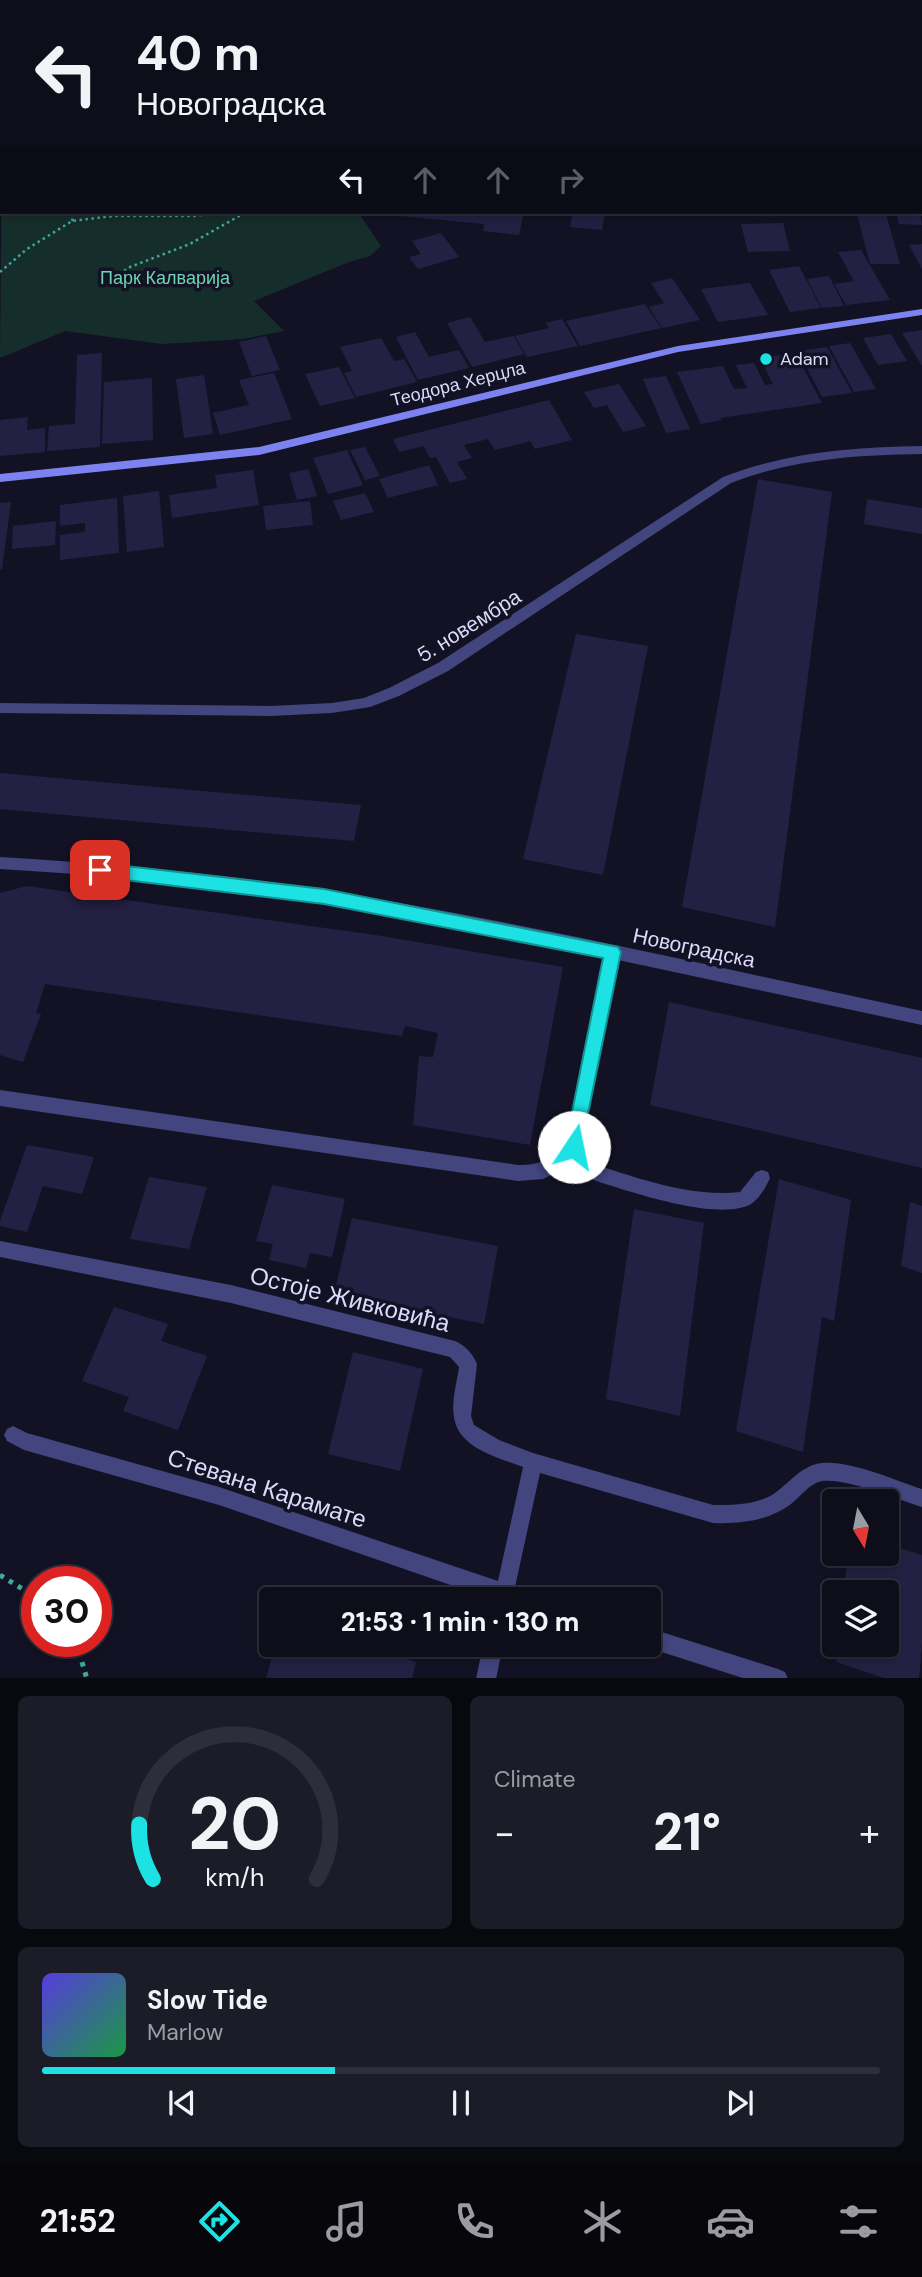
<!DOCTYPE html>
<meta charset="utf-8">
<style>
body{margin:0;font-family:"DM Sans",sans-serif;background:#1c1c28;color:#f1f3f6;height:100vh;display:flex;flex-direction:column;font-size:26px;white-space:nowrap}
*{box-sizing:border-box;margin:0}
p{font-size:23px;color:#9b9ca3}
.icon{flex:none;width:38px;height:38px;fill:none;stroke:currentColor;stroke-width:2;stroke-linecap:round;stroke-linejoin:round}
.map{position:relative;height:1678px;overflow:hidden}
.side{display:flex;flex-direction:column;gap:18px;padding:18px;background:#08080f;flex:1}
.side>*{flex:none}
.guide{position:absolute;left:0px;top:0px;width:922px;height:214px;box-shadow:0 4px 10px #0003,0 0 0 2px #2e2e3a;background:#0e0e1b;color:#f1f3f6;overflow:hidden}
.needle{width:46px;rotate:170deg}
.controls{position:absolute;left:822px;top:1489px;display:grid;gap:14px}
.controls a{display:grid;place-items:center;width:77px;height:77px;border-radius:7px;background:#0e0e1b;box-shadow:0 4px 10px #0003,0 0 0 2px #2e2e3a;font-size:35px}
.speed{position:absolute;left:21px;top:1566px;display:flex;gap:14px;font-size:35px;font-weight:700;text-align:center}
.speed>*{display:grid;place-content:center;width:91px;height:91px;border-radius:50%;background:#0e0e1b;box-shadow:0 4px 10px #0003,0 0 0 2px #2e2e3a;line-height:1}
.speed .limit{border:10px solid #d22;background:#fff;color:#111}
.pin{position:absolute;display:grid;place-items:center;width:60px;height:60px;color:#fff;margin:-30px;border-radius:14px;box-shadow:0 4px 10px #0006}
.me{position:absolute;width:77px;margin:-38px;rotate:11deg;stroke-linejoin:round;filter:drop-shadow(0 0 5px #0008)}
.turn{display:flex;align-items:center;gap:24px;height:147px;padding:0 21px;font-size:32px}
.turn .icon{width:91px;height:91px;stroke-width:2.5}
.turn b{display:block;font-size:49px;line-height:60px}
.lanes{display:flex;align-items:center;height:66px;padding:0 21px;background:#0003;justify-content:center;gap:35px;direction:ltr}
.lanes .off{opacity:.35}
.big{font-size:52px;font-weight:800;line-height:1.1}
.side .tile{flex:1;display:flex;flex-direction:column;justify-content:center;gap:10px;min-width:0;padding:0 24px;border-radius:10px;background:#1c1c28}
.side .dial{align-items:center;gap:0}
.dial svg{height:182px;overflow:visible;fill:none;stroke:#2e2e3a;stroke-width:7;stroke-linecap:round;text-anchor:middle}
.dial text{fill:#f1f3f6;stroke:none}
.song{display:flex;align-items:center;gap:21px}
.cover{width:84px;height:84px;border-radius:10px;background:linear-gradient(135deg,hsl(250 70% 55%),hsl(140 70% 35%))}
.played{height:7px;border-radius:4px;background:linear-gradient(90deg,#1ce2e4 35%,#2e2e3a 35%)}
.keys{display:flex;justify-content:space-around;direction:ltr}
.heat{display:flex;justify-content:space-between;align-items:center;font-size:38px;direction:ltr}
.side .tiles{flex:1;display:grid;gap:18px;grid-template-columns:1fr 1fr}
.tile:last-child{grid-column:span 2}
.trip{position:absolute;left:259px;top:1587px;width:402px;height:70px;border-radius:7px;background:#0e0e1b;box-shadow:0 4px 10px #0003,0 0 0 2px #2e2e3a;font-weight:800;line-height:70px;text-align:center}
.dock{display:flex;height:112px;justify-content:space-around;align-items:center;background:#06060b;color:#9b9ca3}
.dock .icon{width:49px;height:49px}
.dock .active{color:#1ce2e4}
.dock b{font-size:32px;color:#f1f3f6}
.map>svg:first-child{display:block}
.green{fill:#162e2b}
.building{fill:#242043}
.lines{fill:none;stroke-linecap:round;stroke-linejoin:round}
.path-far1{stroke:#3eaa9a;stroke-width:2.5;stroke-dasharray:2.5 3.5;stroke-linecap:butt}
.path{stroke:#3eaa9a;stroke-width:5;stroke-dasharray:4.5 6;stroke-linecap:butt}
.minor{fill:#42457e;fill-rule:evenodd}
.secondary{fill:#7c83f0;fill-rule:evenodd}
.route{fill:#1ce2e4;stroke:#129394;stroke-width:2}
.poi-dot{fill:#1ce2e4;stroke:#131224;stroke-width:2.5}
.labels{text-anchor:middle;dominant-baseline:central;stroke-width:7;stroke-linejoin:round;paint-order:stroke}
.far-park-label{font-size:18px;fill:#6dd3b0;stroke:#131224}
.far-poi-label{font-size:18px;fill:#dadafb;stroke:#131224;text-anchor:start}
.far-street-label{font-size:18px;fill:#dadafb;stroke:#131224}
.street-label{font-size:21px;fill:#dadafb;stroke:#131224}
.near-street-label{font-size:24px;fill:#dadafb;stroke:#131224}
</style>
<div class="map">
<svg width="922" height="1679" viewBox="0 0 922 1679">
<rect width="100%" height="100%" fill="#131224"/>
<path class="green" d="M2 158V212H358L381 246 370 256 349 262 254 301 284 331 243 339 162 344 65 331 0 358Z"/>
<path class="building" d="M402 212H524L519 235 483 231 484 224 400 216Z
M573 212H605L602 230 570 227Z
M896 212H920L922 225 899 224Z
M857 214H886L900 264H870Z
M783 223 790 251 748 252 741 224Z
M441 233 459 257 418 269 409 257 421 254 412 241Z
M922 244V269L909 245Z
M861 250 868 262 890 300 846 305 834 284 854 281 838 252Z
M799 266 821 308 790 312 769 270Z
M829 276 844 306 822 308 807 279Z
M672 278 700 320 662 328 649 307 664 303 651 283Z
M750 283 768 315 718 322 701 289Z
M645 304 661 328 580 346 566 321Z
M470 317 485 342 514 336 524 354 472 367 447 323Z
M562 319 578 346 527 357 515 336 549 328 546 323Z
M922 330V366L902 333Z
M415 332 429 357 459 350 469 368 418 380 396 337Z
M891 334 907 361 878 365 863 338Z
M266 336 280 370 252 376 239 342Z
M381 338 394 361 404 359 417 382 356 397 344 373 352 371 340 347Z
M850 343 876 389 854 392 829 346Z
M827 347 852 393 822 397 798 351Z
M102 353 100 447 47 451 49 426 75 424 77 355Z
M795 353 822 403 720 418 722 420 701 424 677 372 723 366 734 389 747 388 736 365 754 363 765 385 773 384 760 358Z
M339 367 355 398 320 406 305 374Z
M274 373 292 419 220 435 213 413 249 405 239 380Z
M204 375 213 434 184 438 176 379Z
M666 376 690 429 666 433 643 379Z
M152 378 153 440 102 444 104 382Z
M619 384 646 426 623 432 607 405 594 408 584 392Z
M549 400 572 440 535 449 530 441 495 450 488 439 464 445 472 458 457 462 467 479 450 483 436 457 430 458 424 446 399 452 393 439Z
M28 417 27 430 45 428V452L0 456V420Z
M365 447 380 476 365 480 350 450Z
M347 450 363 485 328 494 313 458Z
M429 465 438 485 388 498 379 479Z
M308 469 317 496 297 500 289 473Z
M253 470 259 505 172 518 169 495 217 488 215 475Z
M758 479 832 492 775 927 682 907Z
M159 491 164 547 127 552 123 496Z
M365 493 374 512 341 520 333 501Z
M117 498 119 553 60 560V535L85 532V523L60 526V505Z
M867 499 922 508V534L864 524Z
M310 501 313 525 266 530 263 506Z
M11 502 2 569H0V503Z
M56 521 55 545 12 549 13 526Z
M576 634 648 646 603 875 523 859Z
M0 773 361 805 354 841 0 809Z
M27 886 382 936 563 967 530 1145 413 1125 419 1056 433 1057 438 1033 405 1026 402 1036 45 984 36 1013 41 1014 23 1062 0 1055V893Z
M669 1002 922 1058V1168L650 1105Z
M27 1145 94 1157 82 1194 43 1186 27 1232 0 1226V1221Z
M149 1177 207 1187 189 1249 130 1239Z
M779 1179 851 1200 834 1321 822 1317 803 1452 736 1431Z
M272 1185 345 1199 332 1257 310 1253 306 1268 269 1260 273 1244 256 1241Z
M910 1202 922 1206V1273L901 1266Z
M634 1209 704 1223 680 1416 606 1399Z
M352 1218 498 1246 484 1324 334 1294Z
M114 1307 168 1324 161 1341 207 1356 178 1430 123 1411 129 1397 82 1381Z
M353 1352 423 1369 400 1471 328 1454Z
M887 1544 922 1555V1643L919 1679H887L836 1662 838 1645H887V1592H844L848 1554H887Z
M275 1645H360L416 1662 412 1679H266Z"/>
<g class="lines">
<path class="path-far1" d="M72 221 75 212
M0 272 27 249 72 221 113 216H195L222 212
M104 284 130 267 190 244 246 212"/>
<path class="path" d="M0 1575 37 1598
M76 1642 87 1679"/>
<path class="minor" d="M402 0H410L401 2Z
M480 0H512L514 2H481Z
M920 26H922V32H920Z
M920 137 922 138V144L920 143Z
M922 446V454C856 455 793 459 731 483L448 671 399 696 370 707 332 713 271 716 0 713V703L271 706 332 703 364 698 389 688 438 663 723 477C788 452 853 447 922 446Z
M0 857C95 863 190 870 284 884 498 916 710 966 922 1011V1025L618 960 582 1147 575 1158C627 1174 685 1198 740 1192L756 1172 762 1170 768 1172 770 1178C766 1187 760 1198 751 1204 714 1225 603 1182 562 1170L543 1179 518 1181 0 1106V1090L518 1165C540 1165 552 1160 567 1143L604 957C484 932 364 906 243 891 163 880 81 874 0 869Z
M0 1241 231 1285 455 1341C465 1345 473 1354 477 1364L471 1416 474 1425 499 1440 533 1453 713 1505C732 1505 754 1505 772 1495 788 1485 801 1465 822 1463 850 1460 894 1480 922 1489V1507C896 1499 847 1478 822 1481 810 1483 800 1497 791 1504 768 1521 741 1524 713 1523L540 1473 515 1587 534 1593 536 1600H494L219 1505 24 1450 7 1441 4 1435 7 1429 13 1426 27 1433 219 1487 498 1581 523 1467C497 1457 458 1448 454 1417 451 1402 457 1382 459 1367L450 1357 231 1303 0 1257Z
M649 1628 778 1669 785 1672 788 1679H746L649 1648 643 1645H649Z
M483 1645H503L496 1679H476Z"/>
<path class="secondary" d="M922 309V315L678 352 259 455 0 482V474L259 447 678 346Z"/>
</g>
<path class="route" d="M100 863 324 889 618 947 621 952 580 1153 574 1156 568 1153 565 1147 603 958 324 904 100 877 94 875 91 870 94 865Z"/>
<circle class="poi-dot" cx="766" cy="359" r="7"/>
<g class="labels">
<g class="far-park-label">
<text x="165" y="278">Парк Калварија</text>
</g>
<g class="far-poi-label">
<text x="780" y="359">Adam</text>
</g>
<g class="far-street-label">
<text transform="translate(458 384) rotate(-14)">Теодора Херцла</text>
</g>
<g class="street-label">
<text transform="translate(469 626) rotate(-32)">5. новембра</text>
<text transform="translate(694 948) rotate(12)">Новоградска</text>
</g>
<g class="near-street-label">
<text transform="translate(350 1299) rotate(14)">Остоје Живковића</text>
<text transform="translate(267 1488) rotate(18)">Стевана Карамате</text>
</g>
</g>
</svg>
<div class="controls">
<a><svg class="needle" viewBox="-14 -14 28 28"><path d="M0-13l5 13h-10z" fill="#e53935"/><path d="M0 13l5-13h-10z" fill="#9b9ca3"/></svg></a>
<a><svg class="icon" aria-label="layers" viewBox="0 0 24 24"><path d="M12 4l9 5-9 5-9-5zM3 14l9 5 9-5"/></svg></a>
</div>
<div class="speed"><div class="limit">30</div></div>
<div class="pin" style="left:100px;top:870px;background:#d93025"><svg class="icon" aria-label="arrive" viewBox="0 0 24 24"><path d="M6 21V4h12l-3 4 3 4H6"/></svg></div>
<svg class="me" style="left:574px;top:1147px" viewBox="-20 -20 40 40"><circle r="19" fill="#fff"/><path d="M0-13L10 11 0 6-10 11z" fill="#1ce2e4"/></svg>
<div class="trip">21:53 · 1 min · 130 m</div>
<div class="guide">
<div class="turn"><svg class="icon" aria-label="left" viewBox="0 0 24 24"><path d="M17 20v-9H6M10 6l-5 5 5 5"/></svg><div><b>40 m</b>Новоградска</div></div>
<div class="lanes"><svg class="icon" aria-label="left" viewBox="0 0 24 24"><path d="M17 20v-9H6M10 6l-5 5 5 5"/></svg><svg class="icon off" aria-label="ahead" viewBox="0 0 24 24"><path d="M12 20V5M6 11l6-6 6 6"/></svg><svg class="icon off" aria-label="ahead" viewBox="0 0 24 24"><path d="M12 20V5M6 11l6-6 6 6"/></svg><svg class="icon off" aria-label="right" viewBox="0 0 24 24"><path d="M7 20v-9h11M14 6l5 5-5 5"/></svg></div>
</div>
</div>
<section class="side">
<div class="tiles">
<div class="tile dial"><svg viewBox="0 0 100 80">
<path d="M14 69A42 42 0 1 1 86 69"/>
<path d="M14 69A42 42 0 0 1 8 45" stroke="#1ce2e4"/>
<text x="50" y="56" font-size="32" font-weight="700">20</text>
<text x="50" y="72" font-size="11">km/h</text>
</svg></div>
<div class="tile"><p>Climate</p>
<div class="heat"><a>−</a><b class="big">21°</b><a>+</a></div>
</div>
<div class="tile">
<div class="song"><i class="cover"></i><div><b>Slow Tide</b><p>Marlow</p></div></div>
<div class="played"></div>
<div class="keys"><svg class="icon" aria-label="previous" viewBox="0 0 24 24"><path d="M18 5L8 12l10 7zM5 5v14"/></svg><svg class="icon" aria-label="pause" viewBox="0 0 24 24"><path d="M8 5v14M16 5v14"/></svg><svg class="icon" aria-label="next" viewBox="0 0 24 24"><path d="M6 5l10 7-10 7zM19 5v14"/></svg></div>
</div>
</div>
</section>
<nav class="dock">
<b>21:52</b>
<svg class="icon active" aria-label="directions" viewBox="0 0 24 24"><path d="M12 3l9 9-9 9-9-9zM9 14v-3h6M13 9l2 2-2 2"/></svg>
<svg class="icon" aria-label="music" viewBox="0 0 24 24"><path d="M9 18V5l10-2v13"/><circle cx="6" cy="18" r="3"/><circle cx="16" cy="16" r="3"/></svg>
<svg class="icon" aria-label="phone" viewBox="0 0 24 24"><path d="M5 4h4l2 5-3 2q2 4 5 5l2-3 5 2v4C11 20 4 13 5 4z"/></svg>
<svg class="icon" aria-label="climate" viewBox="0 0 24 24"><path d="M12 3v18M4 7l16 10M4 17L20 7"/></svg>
<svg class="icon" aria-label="car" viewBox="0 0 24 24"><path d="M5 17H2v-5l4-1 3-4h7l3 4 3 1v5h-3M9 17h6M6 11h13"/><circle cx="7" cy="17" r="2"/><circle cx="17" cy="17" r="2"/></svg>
<svg class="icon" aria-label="filters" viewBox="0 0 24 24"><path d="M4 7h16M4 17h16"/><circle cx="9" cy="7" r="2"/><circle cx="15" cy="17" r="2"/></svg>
</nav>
